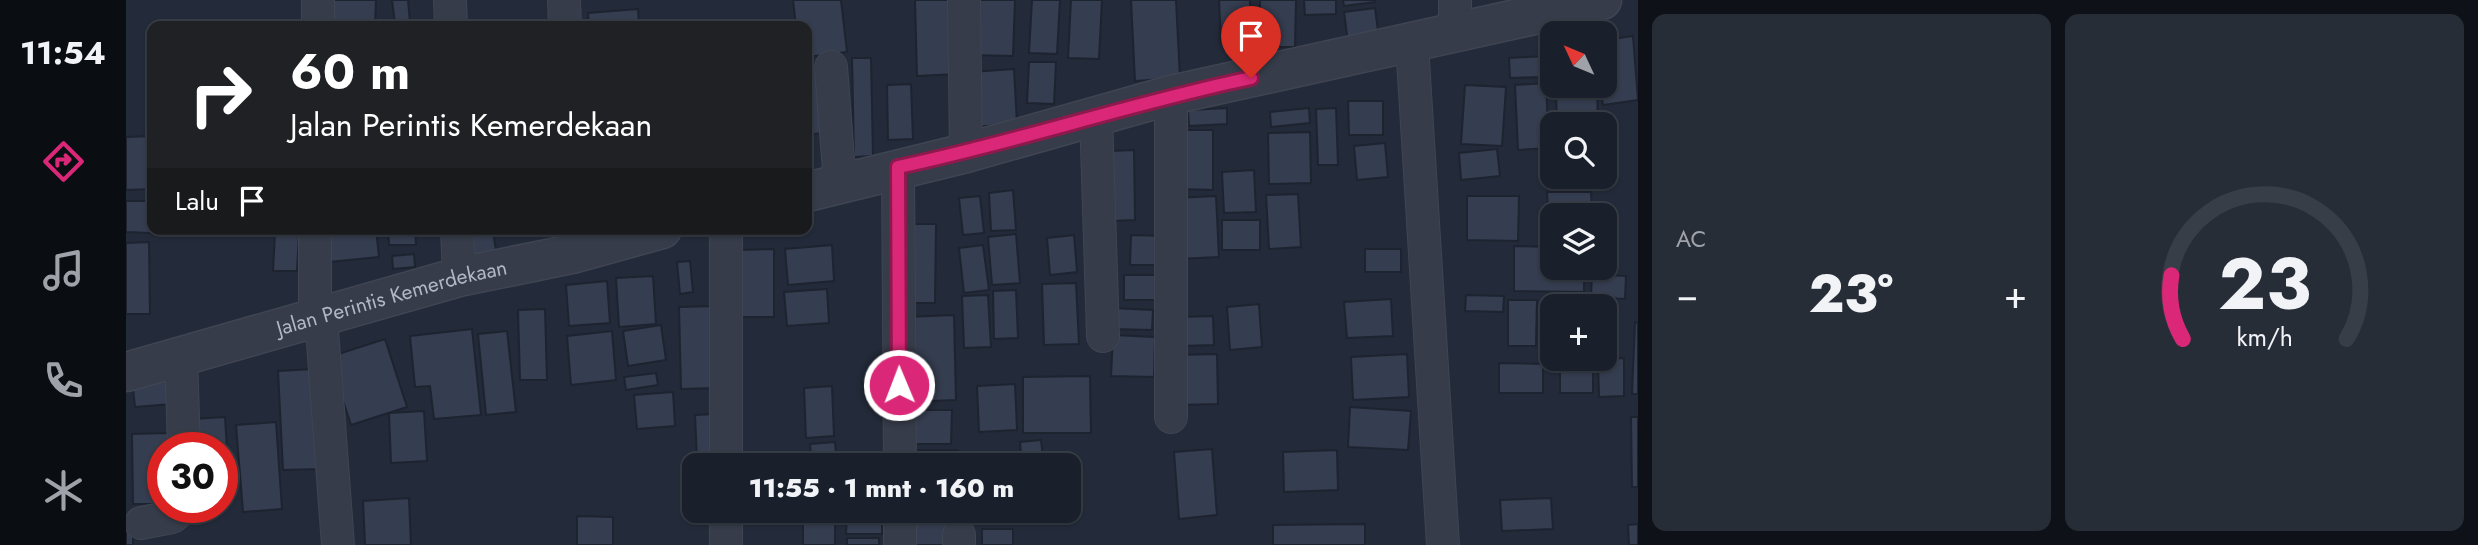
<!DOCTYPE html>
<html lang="id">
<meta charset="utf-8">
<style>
body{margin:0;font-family:Jost,sans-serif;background:#272d37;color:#f1f3f6;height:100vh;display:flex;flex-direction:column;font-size:26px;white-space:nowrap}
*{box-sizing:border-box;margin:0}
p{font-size:23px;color:#9fa3a9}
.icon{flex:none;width:38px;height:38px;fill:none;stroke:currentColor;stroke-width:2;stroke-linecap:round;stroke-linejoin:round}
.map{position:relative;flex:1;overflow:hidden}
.side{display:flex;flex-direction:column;gap:14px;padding:14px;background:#0e1218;width:840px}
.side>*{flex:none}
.guide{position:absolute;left:21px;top:21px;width:665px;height:214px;border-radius:14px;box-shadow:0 2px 5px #0004,0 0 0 2px #383e47;background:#202124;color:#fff;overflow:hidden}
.needle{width:46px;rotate:314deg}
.buttons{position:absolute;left:1414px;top:21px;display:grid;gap:14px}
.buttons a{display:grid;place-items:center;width:77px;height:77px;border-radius:14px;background:#1a202b;box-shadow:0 2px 5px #0004,0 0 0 2px #383e47;font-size:35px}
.speed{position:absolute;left:21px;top:432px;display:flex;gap:14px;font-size:35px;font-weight:700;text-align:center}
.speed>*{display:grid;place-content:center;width:91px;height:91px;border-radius:50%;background:#1a202b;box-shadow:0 2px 5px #0004,0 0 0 2px #383e47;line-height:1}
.speed .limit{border:10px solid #d22;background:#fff;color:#111}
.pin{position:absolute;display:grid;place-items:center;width:60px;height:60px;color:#fff;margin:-72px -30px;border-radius:50% 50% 50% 0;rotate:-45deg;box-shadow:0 0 7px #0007}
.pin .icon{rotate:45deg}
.me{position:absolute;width:77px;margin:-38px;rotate:359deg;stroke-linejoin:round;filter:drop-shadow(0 0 5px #0008)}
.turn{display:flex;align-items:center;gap:24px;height:147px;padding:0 28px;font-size:32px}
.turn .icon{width:91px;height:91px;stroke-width:2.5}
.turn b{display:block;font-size:49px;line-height:60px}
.then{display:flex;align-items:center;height:66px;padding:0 28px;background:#0003;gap:14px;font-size:26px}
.big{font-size:52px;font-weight:800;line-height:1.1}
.side .tile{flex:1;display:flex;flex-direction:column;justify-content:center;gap:10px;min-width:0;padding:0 24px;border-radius:14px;background:#272d37}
.side .dial{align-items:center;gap:0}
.dial svg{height:182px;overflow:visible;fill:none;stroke:#383e47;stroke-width:7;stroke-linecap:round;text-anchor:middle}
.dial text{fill:#f1f3f6;stroke:none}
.heat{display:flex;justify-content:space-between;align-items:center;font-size:38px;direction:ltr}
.side .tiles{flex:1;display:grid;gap:14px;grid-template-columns:repeat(2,1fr)}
.trip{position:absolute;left:556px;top:453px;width:399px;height:70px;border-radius:14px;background:#1a202b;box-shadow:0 2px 5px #0004,0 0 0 2px #383e47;font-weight:800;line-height:70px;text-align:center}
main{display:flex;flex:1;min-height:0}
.menu{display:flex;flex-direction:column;width:126px;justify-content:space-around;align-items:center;background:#0a0d11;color:#9fa3a9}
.menu .icon{width:49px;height:49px}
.menu .active{color:#db2777}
.menu b{font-size:32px;color:#f1f3f6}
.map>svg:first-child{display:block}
.building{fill:#353d50;stroke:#1e2330;stroke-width:2}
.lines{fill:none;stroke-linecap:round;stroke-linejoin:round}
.minor-casing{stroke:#3f4552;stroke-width:34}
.tertiary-casing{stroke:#3f4552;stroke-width:41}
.minor{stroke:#363c49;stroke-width:32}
.tertiary{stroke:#363c49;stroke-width:38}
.route-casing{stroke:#8e194d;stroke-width:18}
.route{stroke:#db2777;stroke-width:12}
.labels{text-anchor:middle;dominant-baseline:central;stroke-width:7;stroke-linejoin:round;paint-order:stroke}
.street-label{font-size:21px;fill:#b1b7c5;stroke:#1c212e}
</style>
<main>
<nav class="menu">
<b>11:54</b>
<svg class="icon active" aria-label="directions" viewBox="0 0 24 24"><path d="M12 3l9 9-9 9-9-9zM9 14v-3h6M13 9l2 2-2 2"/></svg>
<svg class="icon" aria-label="music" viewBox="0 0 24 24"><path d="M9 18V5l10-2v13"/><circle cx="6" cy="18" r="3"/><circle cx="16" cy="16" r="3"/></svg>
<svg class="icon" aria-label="phone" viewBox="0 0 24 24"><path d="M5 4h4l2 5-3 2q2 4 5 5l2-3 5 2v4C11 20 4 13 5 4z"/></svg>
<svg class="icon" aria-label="climate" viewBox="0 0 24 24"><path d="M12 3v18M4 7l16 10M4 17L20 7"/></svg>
</nav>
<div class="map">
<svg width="1512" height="545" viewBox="0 0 1512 545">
<rect width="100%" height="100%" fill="#232a39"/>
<path class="building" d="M201 0H250L249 26H200Z
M266 0H282L284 22 269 24Z
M667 0H715L721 52 681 57V26H670Z
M789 0H830L832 74 791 76Z
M847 0H889L887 56 845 55Z
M906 0H934L931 54 903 53Z
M945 0H976L973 59 942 58Z
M1005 0H1050L1054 78 1009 81Z
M1093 0H1124L1125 41 1095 42Z
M1134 0H1170L1169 47H1134Z
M1178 0H1210V14L1179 15Z
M1217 0H1249V2L1218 6Z
M1249 8 1253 38 1222 43 1218 12Z
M512 9 513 26H463L462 13Z
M1507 36 1512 100 1477 105 1474 86H1479V40Z
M1420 56 1421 77 1384 78 1383 58Z
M726 58H745L747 156 728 157Z
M903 62H930L928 104 901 103Z
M691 69 697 133 681 135V70Z
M888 69 891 124 847 127 845 72Z
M1420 83 1423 148 1392 150 1389 85Z
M785 84 787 139 762 140 761 85Z
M1339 85 1380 87 1376 146 1335 144Z
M1471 89 1472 124H1431L1430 91Z
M1222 101H1257V135H1223Z
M1101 108V124L1063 126 1062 110Z
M1183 108 1184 123 1145 127 1144 112Z
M1210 108 1212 165H1192L1190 109Z
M1054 130H1087V190L1053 189Z
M1184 132 1185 183 1143 184 1142 133Z
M25 136 26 189 0 190V137Z
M1259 143 1262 177 1231 180 1228 146Z
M1371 149 1374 176 1335 180 1333 153Z
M1008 150 1009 220 984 221V151Z
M1479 158H1490V182L1425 183V159L1426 177H1479Z
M1128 170 1130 212 1098 213 1096 172Z
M887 190 890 230 865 231 863 193Z
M1421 192H1465L1466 214 1422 215Z
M1172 194 1175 247 1143 249 1140 195Z
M854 196 858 233 837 235 833 198Z
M1090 196 1093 257 1051 259 1048 198Z
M1341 196H1393L1392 241 1341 240Z
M0 201H25L24 233 0 232Z
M1096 220H1134V250H1096Z
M782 224H810L809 303H780Z
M200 229H250L253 257 203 262Z
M262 229H289L290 245H263Z
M367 231 370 251 342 256 338 235Z
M149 233 173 234 171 271H147Z
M890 234 894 283 866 285 862 237Z
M948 235 951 272 924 275 921 238Z
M1005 235 1039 236 1038 265H1004Z
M23 242 24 314H0V243Z
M706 245 708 281 662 285 659 249Z
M857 245 863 290 838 293 833 248Z
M1388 246 1426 247V268H1458V292L1388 291Z
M648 249V317H614L613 250Z
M1239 249H1275V272H1239Z
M288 254 289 267 267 269 266 256Z
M564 261 567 292 554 294 551 262Z
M1466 274 1500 276 1499 299 1465 297Z
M998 275H1033V300H998Z
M527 276 530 324 493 327 490 278Z
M481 281 484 323 443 326 440 285Z
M950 283 953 344 918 345 916 284Z
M701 289 703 323 661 326 658 292Z
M890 290 892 338 868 339 867 291Z
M862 295 865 347 838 348 836 296Z
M1340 295 1378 296 1377 312 1339 311Z
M1265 299 1267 336 1221 338 1218 302Z
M1382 300H1411L1410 346H1382Z
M1444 303V306H1426V345H1415V304Z
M1133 304 1136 347 1104 350 1101 307Z
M589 306 591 388 555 389 553 307Z
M986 308 1027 310 1026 330 985 329Z
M419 309 421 380H394L392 310Z
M828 315 830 400 782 402 780 317Z
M1087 316 1088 345 1054 346 1053 317Z
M1509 322 1512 323V394H1506Z
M535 325 540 360 502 366 497 331Z
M346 329 355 415 308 419 304 386 289 387 284 336Z
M381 331 390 412 360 415 352 334Z
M486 331 490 380 445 385 441 336Z
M987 335 1029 337 1028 377 985 376Z
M259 339 281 407 225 425 203 357Z
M1091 354 1092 404 1052 405 1051 355Z
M1281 354 1283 397 1227 400 1225 357Z
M1498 358V396L1473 397 1472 359Z
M1373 363 1417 364V393H1373Z
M1467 363V393H1434V364Z
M188 369 193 469 157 470 152 371Z
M530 373 532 385 500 390 498 377Z
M44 375 46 404 9 407 6 379Z
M964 376 965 433H897V377Z
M889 384 891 430 853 432 851 386Z
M706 386 708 436 680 438 678 388Z
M547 392 549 426 511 429 508 395Z
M1224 407 1285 411 1282 450 1222 447Z
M782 410H826L825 444H782Z
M298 411 301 461 265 463 263 413Z
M589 414 591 459 571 460 569 415Z
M99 417 104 496 96 497V448H68L67 419Z
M1505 417H1512V487H1506Z
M150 422 156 509 117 512 110 425Z
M42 433V448H37V504H7L6 434Z
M915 440 918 466H896L894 442Z
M709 442 711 466H686L684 444Z
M1086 449 1091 515 1053 519 1048 452Z
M783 450H832V466H783Z
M1211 450 1212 490 1158 492 1157 452Z
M721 454H757V466H721Z
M283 498 285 545H239L237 501Z
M1425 498 1427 529 1376 531 1374 500Z
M677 511H709V545H677Z
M721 511H756V534H720Z
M848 511H889V517H848Z
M789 513H823V545H789Z
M451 516 487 517V545H451Z
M0 524H7V545H0Z
M1239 524V545H1147V525Z
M1512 524V545H1503L1502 525Z
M856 529H887V545H856Z
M721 538H753V545H721Z"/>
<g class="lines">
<g class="minor-casing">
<path id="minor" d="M324 0 325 26
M438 0 439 26
M838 0 840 153
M1329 0V32
M192 26V0
M1286 44 1317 545
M705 67 714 184
M1045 95V417
M970 114 977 336
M772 168 774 466
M331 229 333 277
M600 229V466
M195 316 212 545
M189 317V229
M55 354 58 448
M600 511V545
M15 523 46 517 57 508
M833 535V545
M774 545V511"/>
</g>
<g class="tertiary-casing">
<g id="tertiary">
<path d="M681 192 840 153 1045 95 1476 0"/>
<path id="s1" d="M0 372 333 277 446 254 536 229"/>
</g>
</g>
<use href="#minor" class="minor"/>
<use href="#tertiary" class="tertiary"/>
</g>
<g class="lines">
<g class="route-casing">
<path id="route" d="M773 385 772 167C891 142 1006 103 1125 78"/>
</g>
<use href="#route" class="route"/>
</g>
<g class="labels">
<g class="street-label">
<text stroke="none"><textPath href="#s1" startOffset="276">Jalan Perintis Kemerdekaan</textPath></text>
</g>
</g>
</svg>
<div class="buttons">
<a><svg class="needle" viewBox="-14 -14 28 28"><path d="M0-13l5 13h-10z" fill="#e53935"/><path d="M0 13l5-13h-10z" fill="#9fa3a9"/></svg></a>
<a><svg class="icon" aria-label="search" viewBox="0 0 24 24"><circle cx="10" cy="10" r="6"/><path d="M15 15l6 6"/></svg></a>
<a><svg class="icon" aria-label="layers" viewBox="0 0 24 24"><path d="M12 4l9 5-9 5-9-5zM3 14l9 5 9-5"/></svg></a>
<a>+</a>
</div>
<div class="speed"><div class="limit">30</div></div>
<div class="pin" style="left:1125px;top:78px;background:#d93025"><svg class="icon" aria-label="arrive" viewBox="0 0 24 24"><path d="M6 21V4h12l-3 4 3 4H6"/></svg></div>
<svg class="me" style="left:773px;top:385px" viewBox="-20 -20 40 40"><circle r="17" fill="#db2777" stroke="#fff" stroke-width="3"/><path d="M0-11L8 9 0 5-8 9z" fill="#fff"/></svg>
<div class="trip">11:55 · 1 mnt · 160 m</div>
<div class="guide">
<div class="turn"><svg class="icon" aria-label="right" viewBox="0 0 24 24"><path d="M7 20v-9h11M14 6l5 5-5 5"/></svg><div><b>60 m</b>Jalan Perintis Kemerdekaan</div></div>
<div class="then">Lalu<svg class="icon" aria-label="arrive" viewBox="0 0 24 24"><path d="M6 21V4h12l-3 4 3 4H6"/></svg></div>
</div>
</div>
<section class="side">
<div class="tiles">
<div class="tile"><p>AC</p>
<div class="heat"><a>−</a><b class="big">23°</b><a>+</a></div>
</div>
<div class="tile dial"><svg viewBox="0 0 100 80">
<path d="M14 69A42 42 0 1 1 86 69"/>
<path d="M14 69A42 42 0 0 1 9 41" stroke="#db2777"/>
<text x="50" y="56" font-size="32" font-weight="700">23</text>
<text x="50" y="72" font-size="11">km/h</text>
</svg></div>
</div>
</section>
</main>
